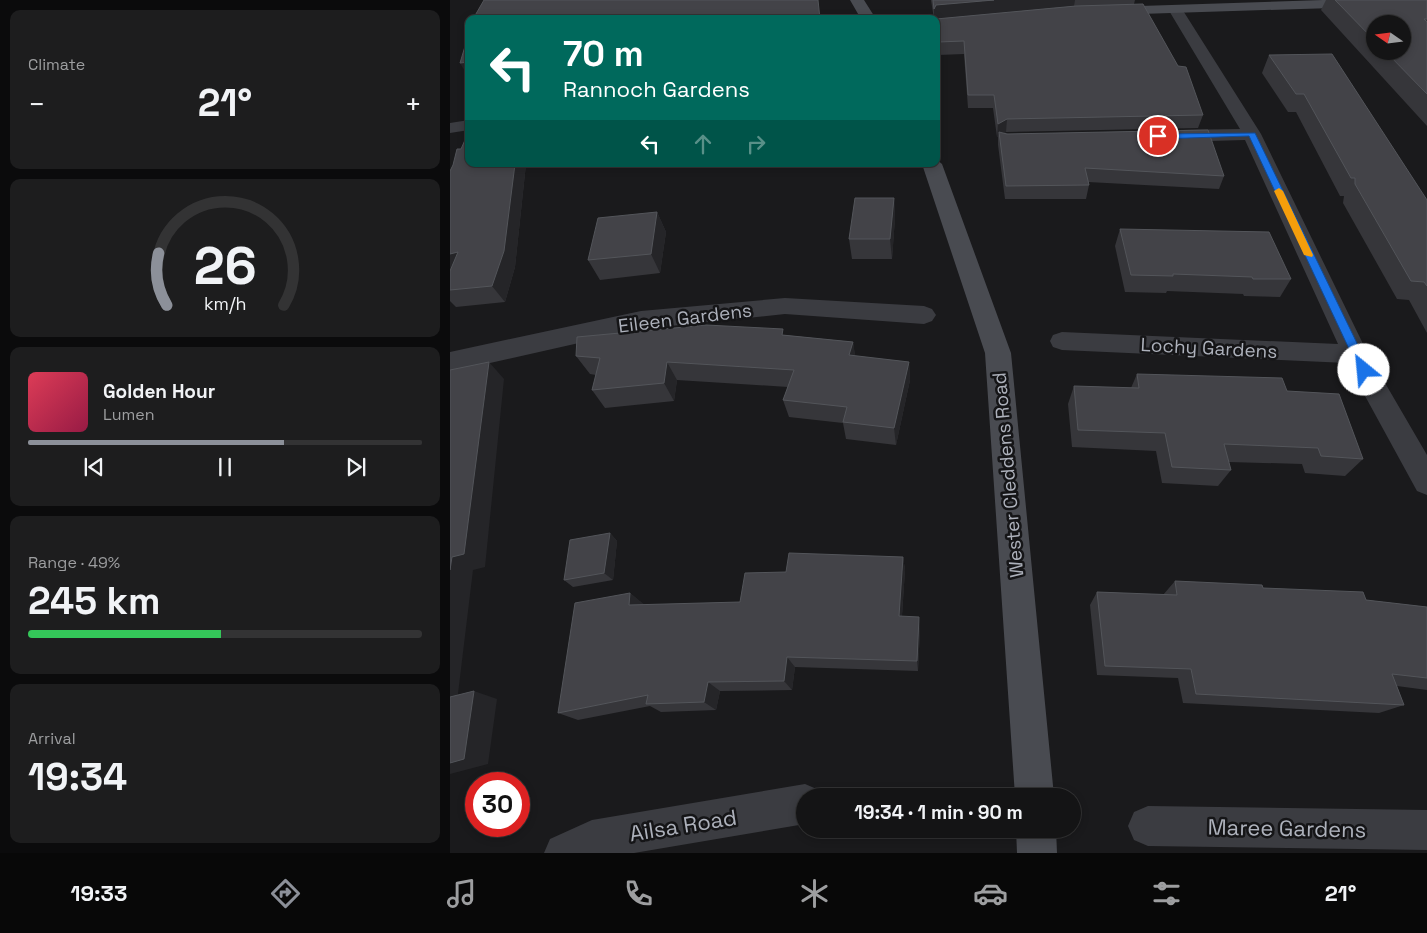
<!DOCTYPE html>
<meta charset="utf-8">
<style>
body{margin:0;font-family:"Space Grotesk",sans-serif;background:#1d1d1e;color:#f1f3f6;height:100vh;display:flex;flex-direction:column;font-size:19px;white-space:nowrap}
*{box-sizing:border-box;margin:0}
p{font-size:16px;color:#9d9ea0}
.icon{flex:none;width:28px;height:28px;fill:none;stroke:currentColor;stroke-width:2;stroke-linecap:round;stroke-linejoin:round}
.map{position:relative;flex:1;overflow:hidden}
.side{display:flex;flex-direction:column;gap:10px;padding:10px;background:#0b0b0c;width:450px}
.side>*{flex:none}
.hud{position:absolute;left:15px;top:15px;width:475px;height:152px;border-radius:10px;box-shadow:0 2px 8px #0003,0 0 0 1px #333334;background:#00695c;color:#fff;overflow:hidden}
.needle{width:32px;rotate:284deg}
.fabs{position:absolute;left:916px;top:15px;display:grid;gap:10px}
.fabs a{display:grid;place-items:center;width:45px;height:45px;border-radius:50%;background:#141415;box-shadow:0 2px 8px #0003,0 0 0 1px #333334;font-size:25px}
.speed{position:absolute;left:15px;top:772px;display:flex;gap:10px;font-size:25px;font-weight:700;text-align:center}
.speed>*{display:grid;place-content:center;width:65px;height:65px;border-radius:50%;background:#141415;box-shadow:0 2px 8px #0003,0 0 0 1px #333334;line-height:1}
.speed .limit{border:8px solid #d22;background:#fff;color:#111}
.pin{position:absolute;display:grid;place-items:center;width:42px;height:42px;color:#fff;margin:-21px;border:2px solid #fff;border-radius:50%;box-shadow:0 1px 5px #0007}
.me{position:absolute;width:55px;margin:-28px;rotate:332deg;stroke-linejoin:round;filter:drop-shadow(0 0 4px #0008)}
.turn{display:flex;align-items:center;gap:18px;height:105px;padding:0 15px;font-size:22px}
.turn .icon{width:65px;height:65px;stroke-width:2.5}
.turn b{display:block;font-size:35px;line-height:42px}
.lanes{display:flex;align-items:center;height:48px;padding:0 15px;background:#0003;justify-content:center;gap:25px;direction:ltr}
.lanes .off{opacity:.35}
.big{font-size:38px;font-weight:800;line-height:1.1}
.side .card{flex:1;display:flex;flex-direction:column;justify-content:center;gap:8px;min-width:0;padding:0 18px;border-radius:10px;background:#1d1d1e}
.side .dial{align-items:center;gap:0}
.dial svg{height:130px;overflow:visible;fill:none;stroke:#333334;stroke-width:7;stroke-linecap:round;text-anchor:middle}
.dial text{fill:#f1f3f6;stroke:none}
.song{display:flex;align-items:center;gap:15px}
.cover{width:60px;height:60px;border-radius:8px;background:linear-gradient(135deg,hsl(350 70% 55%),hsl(340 70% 35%))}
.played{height:5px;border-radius:2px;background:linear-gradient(90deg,#8c9099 65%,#333334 65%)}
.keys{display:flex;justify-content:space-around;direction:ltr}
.heat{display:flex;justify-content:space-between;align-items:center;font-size:28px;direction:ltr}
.charge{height:8px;border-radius:4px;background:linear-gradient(90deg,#34c759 49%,#333334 0)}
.trip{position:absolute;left:346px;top:788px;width:285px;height:50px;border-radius:25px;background:#141415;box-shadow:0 2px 8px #0003,0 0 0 1px #333334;font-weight:800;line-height:50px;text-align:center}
.dock{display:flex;height:80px;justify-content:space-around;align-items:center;background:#080808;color:#9d9ea0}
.dock .icon{width:35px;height:35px}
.dock .on{color:#8c9099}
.dock b{font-size:22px;color:#f1f3f6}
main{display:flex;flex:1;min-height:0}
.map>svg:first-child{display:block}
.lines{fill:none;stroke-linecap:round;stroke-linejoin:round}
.street{fill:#3b3c41;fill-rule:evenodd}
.secondary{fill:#494b51;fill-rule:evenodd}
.wall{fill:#36363a;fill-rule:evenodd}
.shaded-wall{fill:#252528}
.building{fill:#434348;stroke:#53555a}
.route{fill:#1a73e8;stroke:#114b97}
.slow{fill:#f59e0b}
.labels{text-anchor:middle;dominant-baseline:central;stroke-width:5;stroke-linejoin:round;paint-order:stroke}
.street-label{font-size:19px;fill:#adb1bb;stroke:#151517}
.near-street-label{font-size:22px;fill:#adb1bb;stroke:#151517}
</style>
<main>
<section class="side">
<div class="card"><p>Climate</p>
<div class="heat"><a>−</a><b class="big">21°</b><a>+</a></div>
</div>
<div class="card dial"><svg viewBox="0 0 100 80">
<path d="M14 69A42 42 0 1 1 86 69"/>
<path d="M14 69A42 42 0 0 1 9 37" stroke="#8c9099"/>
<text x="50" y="56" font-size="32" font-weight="700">26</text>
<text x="50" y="72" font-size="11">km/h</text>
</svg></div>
<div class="card">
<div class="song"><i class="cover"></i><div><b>Golden Hour</b><p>Lumen</p></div></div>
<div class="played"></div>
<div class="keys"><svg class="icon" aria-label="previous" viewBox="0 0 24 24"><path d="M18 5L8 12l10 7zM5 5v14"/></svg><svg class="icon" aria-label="pause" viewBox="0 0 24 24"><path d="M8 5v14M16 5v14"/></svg><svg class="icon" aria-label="next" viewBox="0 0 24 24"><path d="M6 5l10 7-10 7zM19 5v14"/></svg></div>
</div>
<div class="card"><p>Range · 49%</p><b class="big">245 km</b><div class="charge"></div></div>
<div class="card"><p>Arrival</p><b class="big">19:34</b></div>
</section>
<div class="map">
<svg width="977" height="853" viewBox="0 0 977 853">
<rect width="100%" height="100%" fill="#1a1a1c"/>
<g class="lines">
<path class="street" d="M725 5 732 9 811 134 917 352 977 455V495L967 491 897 363 612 350 603 347 600 341 603 335 612 332 888 344 795 140 724 142 718 140 715 136 718 132 724 130 790 129 718 9Z
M19 120V130L0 133V123Z
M335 298 474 306 482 309 486 315 482 321 474 324 335 314 191 329 0 372V352L191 311Z
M355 784 369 790 371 796H355V824L184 853H94L100 839 142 820Z
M698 806 977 810V850L698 846 684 840 678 826 684 812Z"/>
<path class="secondary" d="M400 0H414L426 19H411Z
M873 0H977V5L659 15 652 11 659 7Z
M486 159 492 164 561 353 604 796H565L535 353 472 164H486Z
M566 829H606L607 853H567Z"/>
</g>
<path class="wall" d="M481 0H685L684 4 753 115 748 128 556 132 554 133 774 176 769 189 638 182 639 185 636 199H555L548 145V136L547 137 543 108H518L514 54 488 55 486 40V19H484Z
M876 0H977V126L871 10ZM925 24 952 51H925Z
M819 55 977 200V333L959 300 947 299 893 203 894 196H890L846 112H838L812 73Z
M11 149 19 164H76L65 267 55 302 6 307 0 301V271L1 269 0 268V171Z
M444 198 445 218 442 259H402L399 239Z
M207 212 216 232 210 273 150 280 138 260Z
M670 229 841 279 830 297 794 296 793 294 717 291 716 293 675 292 665 246Z
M335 335 403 342 405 356 459 362 460 380 446 445 396 439 393 423 339 417 333 400 338 387 227 380 224 401 155 408 142 390 146 375 140 374 126 356Z
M687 374 837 391 913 459 895 476 855 473 852 464 779 462 781 470 768 486 712 483 706 451 622 447 618 404 624 386 681 388Z
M160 533 167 541 163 580 123 587 114 580Z
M453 557 455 570 452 616 470 628 468 671 345 667 342 690 270 691 266 710 211 712 200 706 128 720 108 713 180 593 194 605 290 602 336 572Z
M725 581 813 588 977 607V690L947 686 954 705 929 713 733 703 728 678 647 675 640 605 647 592 713 595Z"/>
<path class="shaded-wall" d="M544 0H625L624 6 484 19V9L486 5Z
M19 62V78L10 63Z
M557 119 556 132 549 135V132L548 136 547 137 548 124Z
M65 164H76L65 267 55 302 42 286Z
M444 198 445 218 442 259 440 239Z
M207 212 216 232 210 273 201 254Z
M8 252 3 272 0 268V254Z
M403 342 406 361 399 355Z
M39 362 54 379 35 567 23 570 6 710 0 708V570Z
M217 362 227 380 224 401 214 383Z
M459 362 460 380 446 445 444 428Z
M160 533 167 541 163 580 154 573Z
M453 557 455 570 451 628 449 616Z
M180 593 195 605H179Z
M469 617 470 628 468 671 467 661Z
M337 657 345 667 342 690 334 681Z
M258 682 270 691 266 710 254 702Z
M24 691 47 699 38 764 0 774V763Z"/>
<path class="building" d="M34 0H368L370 19H23Z
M483 0H544L486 5 484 9Z
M885 0H977V19H974L977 22V94L935 51H952V24H925V41Z
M693 4 728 66 736 67 753 115 557 119 548 124 544 95H518L514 41 488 42 486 28V19L626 6Z
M19 33V62L10 63Z
M882 54 977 200V286L974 282 961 281 905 184V178H901L854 94H846L819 55Z
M758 130 774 176 635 168 639 185 556 186 549 132 557 134Z
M19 131V164H65L54 251 42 286 0 290V271L8 252 0 254V171L3 165 7 149H11Z
M405 198H444L440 239H399Z
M207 212 201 254 138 260 148 218Z
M670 229 819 232 841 279H803L802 277 723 274V276L681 275Z
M256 325 333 329 332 335 403 342 399 355 459 362 444 428 393 422 397 407 333 400 344 370 217 362 214 383 142 390 150 358 126 356 127 337Z
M39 362 14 554 2 557 0 570V370Z
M687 374 832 378 837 391 889 394 913 459 871 456 868 448 774 444 781 470 722 467 715 433 628 430 624 386 689 388Z
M160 533 154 573 114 580 120 540Z
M339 553 453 557 449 616 469 617 467 661 337 657 334 681 258 682 254 702 196 704 198 695 108 713 125 603 180 593 179 605 290 602 295 573 336 572Z
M725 581 812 585 813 588 913 592 916 600 977 607V678L942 674 954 705 746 694 741 669 655 666 647 592 727 595Z
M24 691 14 759 0 763V697Z"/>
<path class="route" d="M805 133 920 370 918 373 914 374 909 370 799 136 708 139 704 136 708 134Z"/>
<path class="slow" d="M829 188 833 191 863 255 862 257 854 255 824 191Z"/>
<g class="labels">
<g class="street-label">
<text transform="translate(235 318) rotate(-7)">Eileen Gardens</text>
<text transform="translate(759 348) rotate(3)">Lochy Gardens</text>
<text transform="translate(558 475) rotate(-95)">Wester Cleddens Road</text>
</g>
<g class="near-street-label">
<text transform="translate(233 825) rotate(-9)">Ailsa Road</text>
<text transform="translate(837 828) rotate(1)">Maree Gardens</text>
</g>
</g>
</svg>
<div class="fabs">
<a><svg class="needle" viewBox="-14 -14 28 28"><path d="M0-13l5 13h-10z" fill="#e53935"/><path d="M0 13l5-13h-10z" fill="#9d9ea0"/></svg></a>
</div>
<div class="speed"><div class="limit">30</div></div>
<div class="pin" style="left:708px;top:136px;background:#d93025"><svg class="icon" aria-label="arrive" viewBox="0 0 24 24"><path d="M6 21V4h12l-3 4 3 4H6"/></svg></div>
<svg class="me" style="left:914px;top:370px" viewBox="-20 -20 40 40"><circle r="19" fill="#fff"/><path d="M0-13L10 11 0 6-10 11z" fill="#1a73e8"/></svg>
<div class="trip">19:34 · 1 min · 90 m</div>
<div class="hud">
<div class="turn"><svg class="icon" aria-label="left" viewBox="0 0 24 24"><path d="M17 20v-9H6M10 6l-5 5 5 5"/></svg><div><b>70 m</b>Rannoch Gardens</div></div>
<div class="lanes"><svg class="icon" aria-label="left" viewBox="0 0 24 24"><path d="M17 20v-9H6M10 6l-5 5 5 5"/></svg><svg class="icon off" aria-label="ahead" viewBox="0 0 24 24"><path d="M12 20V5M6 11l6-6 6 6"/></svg><svg class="icon off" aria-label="right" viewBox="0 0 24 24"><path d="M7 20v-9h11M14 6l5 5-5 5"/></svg></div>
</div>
</div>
</main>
<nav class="dock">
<b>19:33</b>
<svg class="icon on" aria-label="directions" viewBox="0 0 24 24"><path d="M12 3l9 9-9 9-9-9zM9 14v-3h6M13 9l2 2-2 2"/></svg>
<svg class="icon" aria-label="music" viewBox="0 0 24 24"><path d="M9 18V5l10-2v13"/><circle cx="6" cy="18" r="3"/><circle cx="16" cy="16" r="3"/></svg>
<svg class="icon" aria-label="phone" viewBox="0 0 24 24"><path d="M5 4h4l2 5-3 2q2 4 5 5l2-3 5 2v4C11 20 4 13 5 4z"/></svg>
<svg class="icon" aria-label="climate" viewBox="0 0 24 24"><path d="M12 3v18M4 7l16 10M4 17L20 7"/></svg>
<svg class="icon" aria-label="car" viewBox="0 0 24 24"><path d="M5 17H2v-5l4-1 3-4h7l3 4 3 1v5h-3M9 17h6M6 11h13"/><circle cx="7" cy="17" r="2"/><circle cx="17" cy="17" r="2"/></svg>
<svg class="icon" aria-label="filters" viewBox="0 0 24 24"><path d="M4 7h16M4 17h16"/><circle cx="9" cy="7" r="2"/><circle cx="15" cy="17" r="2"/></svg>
<b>21°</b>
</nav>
